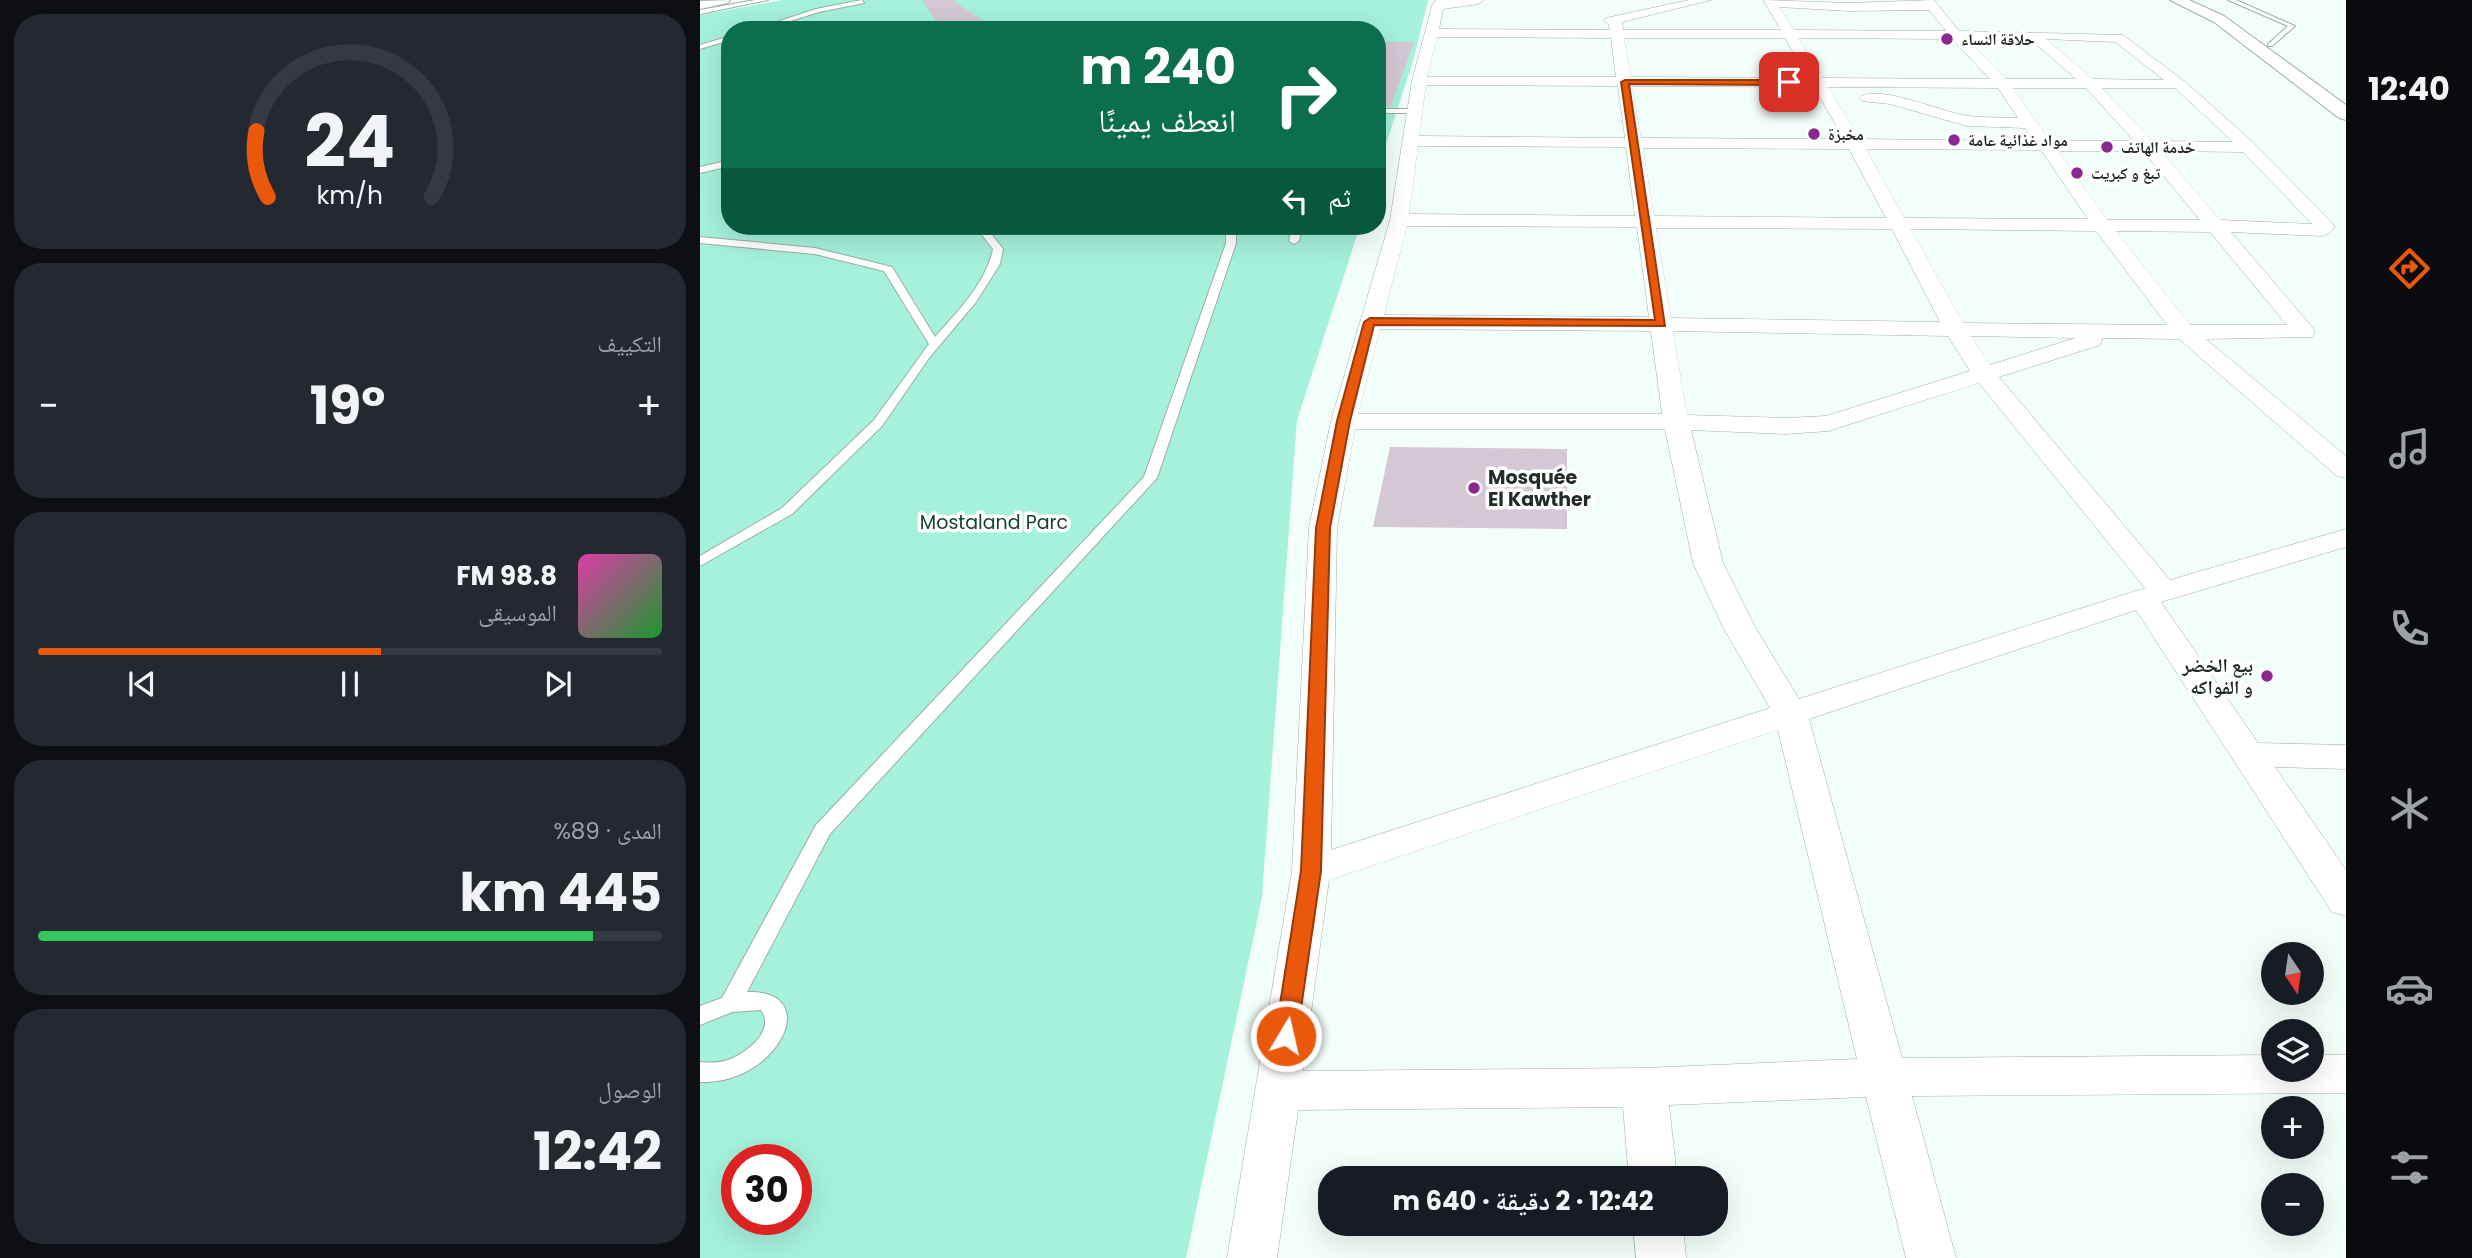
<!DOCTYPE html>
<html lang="ar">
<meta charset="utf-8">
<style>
body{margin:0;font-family:Poppins,"Noto Naskh Arabic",sans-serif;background:#242831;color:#f1f3f6;direction:rtl;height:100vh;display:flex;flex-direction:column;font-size:26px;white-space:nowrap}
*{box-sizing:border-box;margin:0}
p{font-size:23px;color:#9ea1a6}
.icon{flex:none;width:38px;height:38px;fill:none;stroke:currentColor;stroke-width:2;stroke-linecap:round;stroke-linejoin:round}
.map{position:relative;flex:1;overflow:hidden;direction:ltr}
.details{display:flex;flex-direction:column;gap:14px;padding:14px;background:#0d0f14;width:700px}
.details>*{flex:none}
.top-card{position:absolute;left:21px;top:21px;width:665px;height:214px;border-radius:28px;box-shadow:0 7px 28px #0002;direction:rtl;background:#0b6e4f;color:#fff;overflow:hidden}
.needle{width:46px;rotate:167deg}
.buttons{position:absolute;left:1561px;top:942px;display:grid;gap:14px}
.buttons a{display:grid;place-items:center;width:63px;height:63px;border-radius:50%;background:#171b24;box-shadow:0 7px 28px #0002;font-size:35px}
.speed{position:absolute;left:21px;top:1144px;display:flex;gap:14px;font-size:35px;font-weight:700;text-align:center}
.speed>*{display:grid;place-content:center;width:91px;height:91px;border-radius:50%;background:#171b24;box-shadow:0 7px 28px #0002;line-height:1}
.speed .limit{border:10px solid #d22;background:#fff;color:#111}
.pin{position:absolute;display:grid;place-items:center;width:60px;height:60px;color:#fff;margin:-30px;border-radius:14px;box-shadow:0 4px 10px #0006}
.me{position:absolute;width:77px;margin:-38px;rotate:9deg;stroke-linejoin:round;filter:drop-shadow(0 0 5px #0008)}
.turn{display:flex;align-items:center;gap:24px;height:147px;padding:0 35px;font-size:32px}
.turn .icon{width:91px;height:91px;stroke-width:2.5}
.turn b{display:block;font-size:49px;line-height:60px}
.then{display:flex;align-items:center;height:66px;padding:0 35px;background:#0003;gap:14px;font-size:26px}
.big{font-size:52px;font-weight:700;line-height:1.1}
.details .tile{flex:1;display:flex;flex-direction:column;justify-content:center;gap:10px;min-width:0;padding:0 24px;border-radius:28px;background:#242831}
.details .dial{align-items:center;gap:0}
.dial svg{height:182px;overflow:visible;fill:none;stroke:#363941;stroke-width:7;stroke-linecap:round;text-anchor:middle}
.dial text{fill:#f1f3f6;stroke:none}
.song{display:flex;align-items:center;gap:21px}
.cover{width:84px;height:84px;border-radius:10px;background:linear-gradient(135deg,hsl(320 70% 55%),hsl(130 70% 35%))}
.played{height:7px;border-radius:4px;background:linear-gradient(90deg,#ea580c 55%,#363941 55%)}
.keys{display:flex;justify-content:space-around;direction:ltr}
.heat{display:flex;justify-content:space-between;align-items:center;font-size:38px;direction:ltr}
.charge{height:10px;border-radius:5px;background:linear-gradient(90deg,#34c759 89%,#363941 0)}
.trip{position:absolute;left:618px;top:1166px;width:410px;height:70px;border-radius:28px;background:#171b24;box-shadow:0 7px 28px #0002;font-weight:700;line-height:70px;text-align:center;direction:rtl}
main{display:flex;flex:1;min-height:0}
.dock{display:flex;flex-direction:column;width:126px;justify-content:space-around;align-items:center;background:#090b0e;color:#9ea1a6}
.dock .icon{width:49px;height:49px}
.dock .selected{color:#ea580c}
.dock b{font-size:32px;color:#f1f3f6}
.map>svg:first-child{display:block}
.green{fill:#a5f1dc;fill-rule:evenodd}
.building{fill:#d5c8d5}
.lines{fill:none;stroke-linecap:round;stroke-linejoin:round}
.service-casing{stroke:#9baea8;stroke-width:2}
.minor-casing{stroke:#9baea8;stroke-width:1}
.tertiary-casing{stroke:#9baea8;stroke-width:2}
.trunk-casing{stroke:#9baea8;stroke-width:2}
.service{fill:#fff;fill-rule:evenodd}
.minor{fill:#fff;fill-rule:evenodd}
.tertiary{fill:#fff;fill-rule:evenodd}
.trunk{fill:#fff;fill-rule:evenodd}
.route{fill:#ea580c;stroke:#983908;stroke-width:2}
.poi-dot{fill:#892891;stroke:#fff;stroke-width:2.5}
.labels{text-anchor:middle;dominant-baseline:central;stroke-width:7;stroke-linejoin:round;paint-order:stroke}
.far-poi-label{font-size:16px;font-weight:bold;fill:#232b29;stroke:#fff;text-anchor:start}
.poi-label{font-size:19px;font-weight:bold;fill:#232b29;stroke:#fff;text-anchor:start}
.park-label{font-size:19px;fill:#154137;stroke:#fff}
</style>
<main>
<nav class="dock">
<b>12:40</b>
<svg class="icon selected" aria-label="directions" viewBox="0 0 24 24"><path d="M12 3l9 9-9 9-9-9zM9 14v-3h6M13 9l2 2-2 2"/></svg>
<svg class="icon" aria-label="music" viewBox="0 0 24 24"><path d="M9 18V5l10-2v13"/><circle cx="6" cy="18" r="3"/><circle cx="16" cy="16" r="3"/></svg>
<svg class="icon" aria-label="phone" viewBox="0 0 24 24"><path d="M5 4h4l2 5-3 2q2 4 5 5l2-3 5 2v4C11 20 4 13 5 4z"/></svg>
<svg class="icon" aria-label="climate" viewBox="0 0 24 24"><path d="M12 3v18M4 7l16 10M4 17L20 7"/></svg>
<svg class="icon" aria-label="car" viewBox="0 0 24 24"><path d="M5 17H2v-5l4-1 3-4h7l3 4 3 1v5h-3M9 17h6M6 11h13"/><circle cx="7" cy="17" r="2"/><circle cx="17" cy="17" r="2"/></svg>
<svg class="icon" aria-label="filters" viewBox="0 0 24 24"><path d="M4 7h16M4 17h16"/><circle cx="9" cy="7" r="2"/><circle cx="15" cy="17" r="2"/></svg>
</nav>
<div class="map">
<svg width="1646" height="1258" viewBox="0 0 1646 1258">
<rect width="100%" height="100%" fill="#f2fefa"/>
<path class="green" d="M83 0H728L714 58 677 172V30H30V226H660L597 420 562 897 486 1258H0V15ZM37 1160H96V1220H37Z"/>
<path class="building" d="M222 0H252L297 30H242Z
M677 42H714L691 106H677Z
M690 447 867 449V529L673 527Z"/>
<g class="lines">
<g class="service-casing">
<path id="service" d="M55 0H68L0 14V10Z
M162 0 164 3 119 12 62 30H52L116 9Z
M1528 0H1536L1595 26 1572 46H1568V44L1588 26Z
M30 36V40L0 49V45Z
M677 109H717L721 111 717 113H677Z
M30 160V166L0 173V167Z
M275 226H285L303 249 300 264 276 302 229 358 182 426 92 514 0 566V556L82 508 174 420 229 344 184 271 115 254 0 243V237L115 248 192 267 235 337C258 311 286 283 293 249Z
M526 226H536V243L457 478 130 834 47 992C126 990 76 1086 0 1082V1062C10 1063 19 1063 28 1060 46 1053 76 1031 61 1010L32 1012 0 1025V1006L22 998 116 825 444 477 526 243Z
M592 226H602L599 241 594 244 589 241Z"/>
</g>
<g class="minor-casing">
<path id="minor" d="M736 0H784L778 4 743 9 739 29 910 30 909 25 904 21 906 18 989 0H1011L922 22 923 30H1081L1063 0 1149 3 1234 0 1259 31 1423 35 1484 81 1554 143 1632 223 1635 227 1628 234 1621 236 1531 232 1612 327 1615 332 1612 337 1506 339 1646 456V478L1637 476 1479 339 1402 338 1400 345 1299 377 1470 580 1646 529V547L1461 602 1558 743 1646 745V769L1575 767 1646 870V916L1632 912 1436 610 1109 719 1202 1058 1573 1055V1069H1612V1055H1646V1093L1212 1096 1256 1258H1206L1166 1097 969 1105 977 1178H929L923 1107 598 1110 577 1258H527L592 871 609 528 631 421 690 220 712 81 732 6ZM1079 7 1149 11 1229 10 1246 31 1094 30ZM737 37 911 38 916 77H727ZM924 38H1085L1108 78 931 77ZM1098 38 1252 39 1290 79 1123 78ZM1267 39H1330L1376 79H1306ZM1346 39 1415 42 1464 80 1393 79ZM726 85 918 86 925 138 719 136ZM932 86 1114 87 1144 139 941 138ZM1128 87 1298 88 1318 118C1302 117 1285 118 1269 116 1246 114 1176 82 1159 98L1162 101 1190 104 1267 126 1325 128 1334 141 1160 139ZM1313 88H1386L1434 141H1350ZM1402 88H1475L1533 142 1453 141ZM718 146 926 147 935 216 709 214ZM943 148 1149 149 1186 218 954 216ZM1166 149 1341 150 1388 219 1204 218ZM1358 151H1443L1500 220H1407ZM1461 151 1543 152 1612 224 1520 220ZM707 226 937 227 949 317 684 315ZM956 228 1192 229 1240 322 971 318ZM1211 229 1396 231 1467 325 1263 323ZM1416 231 1510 232 1587 325H1490ZM680 329 951 331 962 414H658ZM973 331 1248 336 1270 371 1126 416 1086 418 987 415ZM1271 336 1375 338 1290 365ZM1279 383 1445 588 1099 699 1055 627 1023 563 991 430 1086 434 1128 431ZM655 429H965L993 563 1023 627 1070 708 631 850 637 528ZM1078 730 1157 1059 944 1068 603 1071 629 880Z
M933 1223H983L986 1258H936Z"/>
</g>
<g class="tertiary-casing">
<path id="tertiary" d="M1470 0H1489L1524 16 1646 105V120L1639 118 1514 22Z"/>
</g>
<g class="trunk-casing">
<path id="trunk" d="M30 0 28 3 0 9V1Z"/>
</g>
<use href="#service" class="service"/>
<use href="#minor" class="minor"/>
<use href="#tertiary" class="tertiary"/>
<use href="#trunk" class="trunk"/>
</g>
<path class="route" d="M925 80H1089L1092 82 1089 85 929 84 965 326 674 325 650 421 630 528 621 871 597 1036 594 1042 586 1045 578 1042 575 1036 601 871 616 528 637 421 664 322 670 318 955 320 921 82Z"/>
<g class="poi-dot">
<circle cx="1247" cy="39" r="7"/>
<circle cx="1114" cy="134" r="7"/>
<circle cx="1254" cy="140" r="7"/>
<circle cx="1407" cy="147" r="7"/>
<circle cx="1377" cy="173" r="7"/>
<circle cx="774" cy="488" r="7"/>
<circle cx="1567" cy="676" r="7"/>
</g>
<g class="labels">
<g class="far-poi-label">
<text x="1261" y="39">حلاقة النساء</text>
<text x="1128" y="134">مخبزة</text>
<text x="1268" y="140">مواد غذائية عامة</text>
<text x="1421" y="147">خدمة الهاتف</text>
<text x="1391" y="173">تبغ و كبريت</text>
</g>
<g class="poi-label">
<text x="788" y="477">Mosquée<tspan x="788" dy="22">El Kawther</tspan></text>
<text x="1553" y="665" text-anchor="end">بيع الخضر<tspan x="1553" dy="22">و الفواكه</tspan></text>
</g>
<g class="park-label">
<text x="294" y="522">Mostaland Parc</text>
</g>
</g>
</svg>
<div class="buttons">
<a><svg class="needle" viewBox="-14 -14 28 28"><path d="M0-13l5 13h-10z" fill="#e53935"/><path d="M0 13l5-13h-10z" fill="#9ea1a6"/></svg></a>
<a><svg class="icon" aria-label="layers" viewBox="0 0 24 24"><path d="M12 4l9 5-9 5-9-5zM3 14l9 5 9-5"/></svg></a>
<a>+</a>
<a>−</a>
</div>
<div class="speed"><div class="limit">30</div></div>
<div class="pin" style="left:1089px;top:82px;background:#d93025"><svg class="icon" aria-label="arrive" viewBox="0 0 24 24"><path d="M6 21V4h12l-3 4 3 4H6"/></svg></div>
<svg class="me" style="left:586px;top:1036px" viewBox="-20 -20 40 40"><circle r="17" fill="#ea580c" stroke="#fff" stroke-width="3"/><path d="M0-11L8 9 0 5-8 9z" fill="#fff"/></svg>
<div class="trip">12:42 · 2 دقيقة · 640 m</div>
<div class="top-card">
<div class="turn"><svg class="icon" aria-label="right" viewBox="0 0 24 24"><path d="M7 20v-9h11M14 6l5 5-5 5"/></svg><div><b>240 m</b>انعطف يمينًا</div></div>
<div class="then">ثم<svg class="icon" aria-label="left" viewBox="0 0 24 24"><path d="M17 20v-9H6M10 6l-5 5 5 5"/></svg></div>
</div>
</div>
<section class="details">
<div class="tile dial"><svg viewBox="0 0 100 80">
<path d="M14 69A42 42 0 1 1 86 69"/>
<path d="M14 69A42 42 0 0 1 9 40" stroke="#ea580c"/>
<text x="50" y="56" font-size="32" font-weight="700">24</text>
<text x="50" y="72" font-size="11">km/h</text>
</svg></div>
<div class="tile"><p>التكييف</p>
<div class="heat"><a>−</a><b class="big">19°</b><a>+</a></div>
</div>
<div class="tile">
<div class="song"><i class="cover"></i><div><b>98.8 FM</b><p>الموسيقى</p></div></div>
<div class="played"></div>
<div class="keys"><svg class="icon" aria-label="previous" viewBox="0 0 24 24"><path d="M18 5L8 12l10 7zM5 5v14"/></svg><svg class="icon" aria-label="pause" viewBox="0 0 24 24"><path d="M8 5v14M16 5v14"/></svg><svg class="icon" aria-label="next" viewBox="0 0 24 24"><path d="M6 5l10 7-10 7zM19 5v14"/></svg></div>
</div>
<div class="tile"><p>المدى · 89%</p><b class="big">445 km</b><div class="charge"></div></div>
<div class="tile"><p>الوصول</p><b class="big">12:42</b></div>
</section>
</main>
